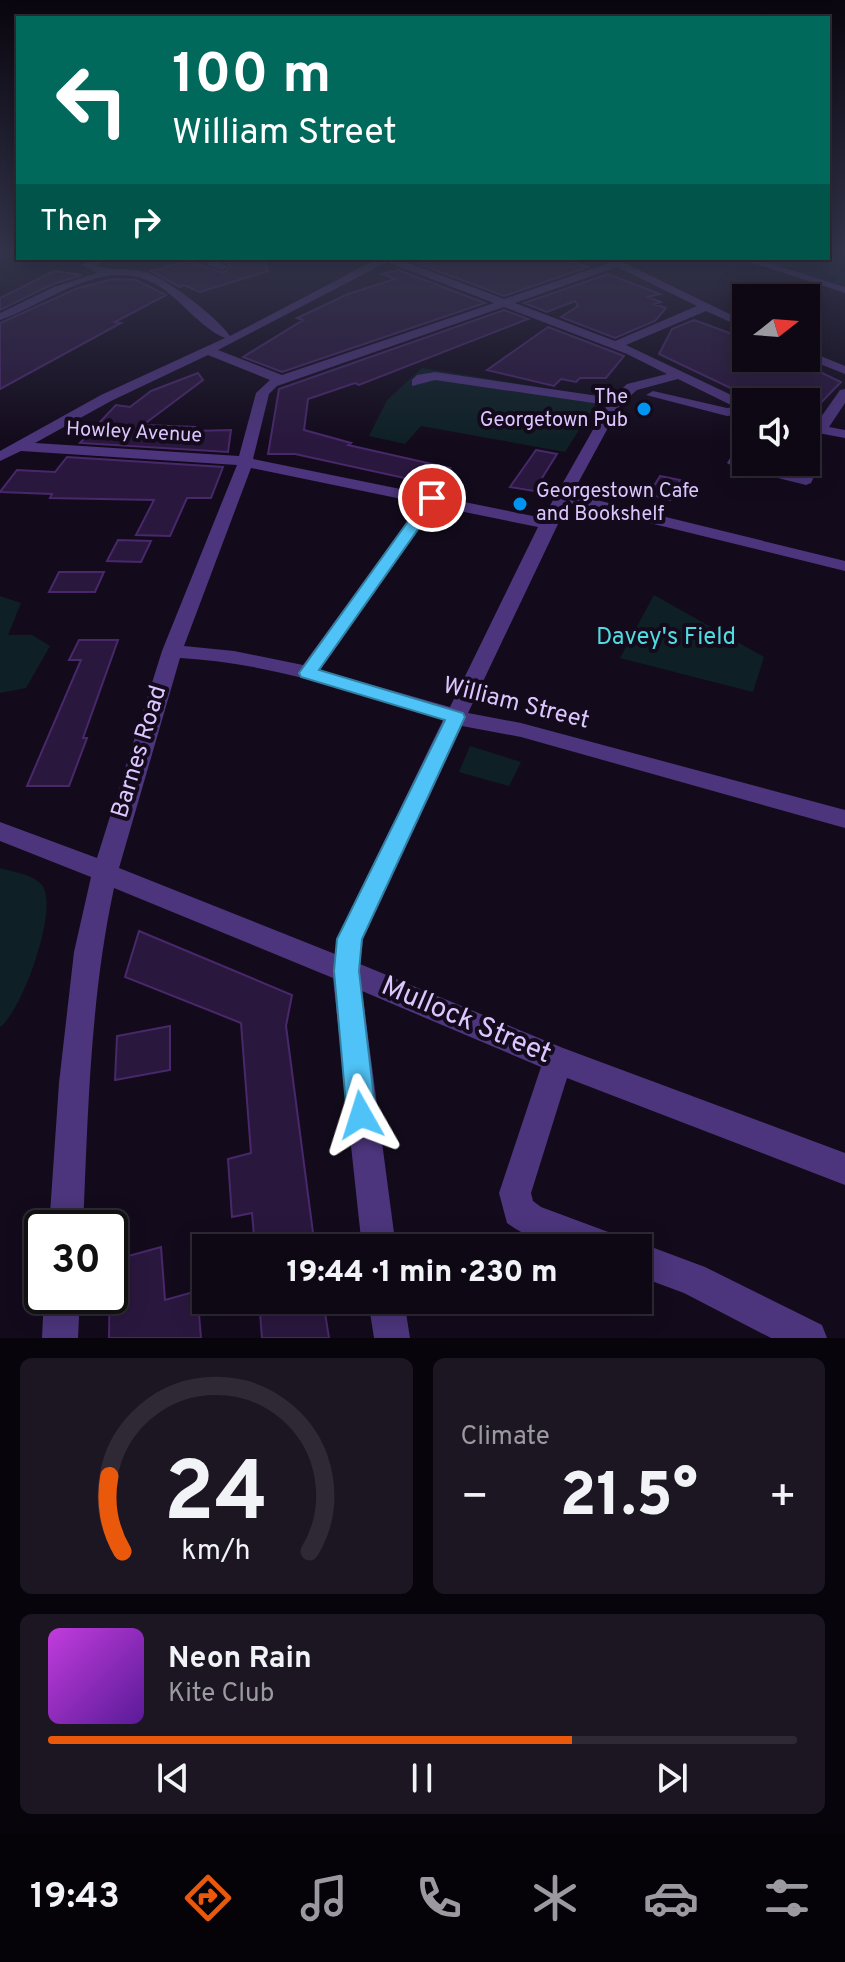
<!DOCTYPE html>
<meta charset="utf-8">
<style>
body{margin:0;font-family:Overpass,sans-serif;background:#1c1622;color:#f1f3f6;height:100vh;display:flex;flex-direction:column;font-size:30px;white-space:nowrap}
*{box-sizing:border-box;margin:0}
p{font-size:26px;color:#9b9aa0}
.icon{flex:none;width:44px;height:44px;fill:none;stroke:currentColor;stroke-width:2;stroke-linecap:round;stroke-linejoin:round}
.map{position:relative;height:1338px;overflow:hidden}
.details{display:flex;flex-direction:column;gap:20px;padding:20px;background:#08040c;flex:1}
.details>*{flex:none}
.guide{position:absolute;left:16px;top:16px;width:814px;height:244px;border-radius:0px;box-shadow:0 4px 20px #0003,0 0 0 2px #2e2934;background:#00695c;color:#fff;overflow:hidden}
.needle{width:52px;rotate:73deg}
.buttons{position:absolute;left:732px;top:284px;display:grid;gap:16px}
.buttons a{display:grid;place-items:center;width:88px;height:88px;border-radius:0px;background:#0e0815;box-shadow:0 4px 20px #0003,0 0 0 2px #2e2934;font-size:40px}
.speed{position:absolute;left:24px;top:1210px;display:flex;gap:16px;font-size:40px;font-weight:700;text-align:center}
.speed>*{display:grid;place-content:center;width:104px;height:104px;border-radius:50%;background:#0e0815;box-shadow:0 4px 20px #0003,0 0 0 2px #2e2934;line-height:1}
.speed .limit{border:4px solid #111;border-radius:12px;background:#fff;color:#111}
.pin{position:absolute;display:grid;place-items:center;width:68px;height:68px;color:#fff;margin:-34px;border:4px solid #fff;border-radius:50%;box-shadow:0 2px 8px #0007}
.me{position:absolute;width:88px;margin:-44px;rotate:354deg;stroke-linejoin:round;filter:drop-shadow(0 0 6px #0008)}
.turn{display:flex;align-items:center;gap:28px;height:168px;padding:0 24px;font-size:36px}
.turn .icon{width:104px;height:104px;stroke-width:2.5}
.turn b{display:block;font-size:56px;line-height:68px}
.then{display:flex;align-items:center;height:76px;padding:0 24px;background:#0003;gap:16px;font-size:30px}
.big{font-size:60px;font-weight:800;line-height:1.1}
.details .card{flex:1;display:flex;flex-direction:column;justify-content:center;gap:12px;min-width:0;padding:0 28px;border-radius:12px;background:#1c1622}
.details .dial{align-items:center;gap:0}
.dial svg{height:208px;overflow:visible;fill:none;stroke:#2e2934;stroke-width:7;stroke-linecap:round;text-anchor:middle}
.dial text{fill:#f1f3f6;stroke:none}
.song{display:flex;align-items:center;gap:24px}
.cover{width:96px;height:96px;border-radius:12px;background:linear-gradient(135deg,hsl(290 70% 55%),hsl(270 70% 35%))}
.played{height:8px;border-radius:4px;background:linear-gradient(90deg,#ea580c 70%,#2e2934 70%)}
.keys{display:flex;justify-content:space-around;direction:ltr}
.heat{display:flex;justify-content:space-between;align-items:center;font-size:44px;direction:ltr}
.details .tiles{flex:1;display:grid;gap:20px;grid-template-columns:1fr 1fr}
.card:last-child{grid-column:span 2}
.trip{position:absolute;left:192px;top:1234px;width:460px;height:80px;border-radius:0px;background:#0e0815;box-shadow:0 4px 20px #0003,0 0 0 2px #2e2934;font-weight:800;line-height:80px;text-align:center}
.menu{display:flex;height:128px;justify-content:space-around;align-items:center;background:#060308;color:#9b9aa0}
.menu .icon{width:56px;height:56px}
.menu .on{color:#ea580c}
.menu b{font-size:36px;color:#f1f3f6}
.map>svg:first-child{display:block}
.green{fill:#0e2026}
.building{fill:#2a173e;stroke:#48286a;stroke-width:2}
.lines{fill:none;stroke-linecap:round;stroke-linejoin:round}
.minor{fill:#4c357c;fill-rule:evenodd}
.route{fill:#4fc3f7;stroke:#337fa1;stroke-width:2}
.poi-dot{fill:#0093f1;stroke:#130b1c;stroke-width:3}
.labels{text-anchor:middle;dominant-baseline:central;stroke-width:8;stroke-linejoin:round;paint-order:stroke}
.far-poi-label{font-size:20px;fill:#ddc6ff;stroke:#130b1c;text-anchor:end}
.far-street-label{font-size:20px;fill:#ddc6ff;stroke:#130b1c}
.park-label{font-size:24px;fill:#51dae0;stroke:#130b1c}
.street-label{font-size:24px;fill:#ddc6ff;stroke:#130b1c}
.near-street-label{font-size:28px;fill:#ddc6ff;stroke:#130b1c}
</style>
<div class="map">
<svg width="845" height="1338" viewBox="0 0 845 1338">
<rect width="100%" height="100%" fill="#130b1c"/>
<path class="green" d="M828 254H845V286L756 258H828Z
M422 368 600 397 565 452 421 426 405 444 369 436 387 400Z
M654 595 764 657 753 692 620 658Z
M0 596 21 603 8 635H32L50 646 26 688 0 693Z
M470 746 521 762 509 786 459 772Z
M0 868C13 872 31 874 41 884 61 904 22 1012 0 1027Z"/>
<path class="building" d="M245 258H264L268 271 200 292 184 285 180 287 151 271 188 261 224 273 230 267 227 263Z
M442 258H561L588 267 504 296 419 264Z
M398 270 485 303 282 372 243 357 303 320 297 318 348 294 395 279 382 274Z
M54 271 82 275 53 284 0 310V298Z
M608 274 660 294 648 297 661 302 654 304 666 308 655 321 615 338 561 317 578 306 575 301 547 312 524 303Z
M113 279 136 280 166 295 115 322 121 323 0 389V323L78 288Z
M504 310 528 319 359 385 355 383 308 399 304 430 351 443 348 445 450 468 436 485 295 454H268L279 389Z
M694 320 746 339V358H791L841 382 806 418V402H760L659 354 672 329Z
M548 327 624 356 606 378H580L576 382 561 379 554 386 487 370Z
M198 373 203 380 143 425 195 427 193 431 231 430 228 452 80 443 116 405 130 407 151 391Z
M536 450 557 454 534 491 510 487Z
M67 457 223 467 211 498H187L170 536 136 535 154 500 50 498 52 494 0 492 17 470 55 472Z
M660 476 680 480 670 500 649 494Z
M118 540 151 541 141 562 107 561Z
M59 572H104L95 592H49Z
M79 640H118L83 738H87L69 786H27L81 660H69Z
M139 931 292 995 286 1026 315 1248H255L252 1213 232 1217 228 1159 251 1153 241 1023 125 977Z
M170 1026V1070L115 1080 117 1036Z
M161 1247 165 1300 197 1291 201 1338H109L110 1261Z
M259 1300H323L329 1338H262Z"/>
<g class="lines">
<path class="minor" d="M95 258H109L96 265C112 272 127 267 145 272 167 278 218 318 230 336L379 258H395L504 299 609 263 601 258H614L746 322V329L706 311 626 345 746 402V414L727 416 646 395 653 391 727 408 735 407 678 379 637 390 621 404 572 494 845 561V571L568 503 468 713 521 723 845 810V828L521 737 462 726 363 939 360 964 563 1048 845 1153V1185L567 1078 531 1193 533 1201 541 1207 619 1236 624 1248C582 1248 543 1250 507 1223L499 1193 541 1067 362 991 396 1248H362L333 978 114 888C90 1000 88 1114 83 1228H49L59 1083 74 952 91 877 0 841V822L97 858 162 651 237 465 21 451 0 461V451L101 395 225 338C199 327 181 299 157 285 104 254 48 304 0 320V313L54 287 97 273 82 265ZM387 262 494 303 282 375 218 350ZM617 267 697 306 615 341 515 303ZM504 307 627 354 667 374 627 384 612 398 435 372 417 375 412 380V386L435 380 607 405 543 518 253 459 269 394 277 386ZM208 355 270 380 256 393 239 456 35 443 111 401ZM251 468 421 503 303 665 234 651 184 646ZM435 506 538 527 450 707 320 670ZM180 658C271 663 357 693 443 720L337 939 335 954 119 868Z
M205 258H215L227 267 222 270 208 265Z
M738 258H753L845 287V293Z
M806 350 845 366V374L805 358Z
M845 389V403L829 427 845 430V438L818 433 813 445 822 460 811 483 806 485 734 467 727 463 741 440 746 439 743 461 801 474 808 460 806 424H816L840 390Z
M638 1242 705 1267 822 1325 827 1338H771L684 1293 638 1276V1248H625Z
M44 1296H80L78 1338H42Z
M368 1300H404L410 1338H374Z"/>
</g>
<linearGradient id="sky" x2="0" y2="1"><stop stop-color="#0a060f"/><stop offset="0.57" stop-color="#33344b"/><stop offset="1" stop-color="#33344b" stop-opacity="0"/></linearGradient>
<rect width="845" height="442" fill="url(#sky)"/>
<path class="route" d="M432 494 440 498 319 670 463 713 465 717 362 939 359 971 376 1115 371 1125 361 1129 351 1125 347 1115 334 971 337 939 445 720 301 677 299 673 427 495Z"/>
<g class="poi-dot">
<circle cx="644" cy="409" r="8"/>
<circle cx="520" cy="504" r="8"/>
</g>
<g class="labels">
<g class="far-poi-label">
<text x="628" y="398">The<tspan x="628" dy="23">Georgetown Pub</tspan></text>
<text x="536" y="492" text-anchor="start">Georgestown Cafe<tspan x="536" dy="23">and Bookshelf</tspan></text>
</g>
<g class="far-street-label">
<text transform="translate(134 433) rotate(3)">Howley Avenue</text>
</g>
<g class="park-label">
<text x="666" y="638">Davey's Field</text>
</g>
<g class="street-label">
<text transform="translate(516 704) rotate(14)">William Street</text>
<text transform="translate(140 752) rotate(-73)">Barnes Road</text>
</g>
<g class="near-street-label">
<text transform="translate(466 1021) rotate(23)">Mullock Street</text>
</g>
</g>
</svg>
<div class="buttons">
<a><svg class="needle" viewBox="-14 -14 28 28"><path d="M0-13l5 13h-10z" fill="#e53935"/><path d="M0 13l5-13h-10z" fill="#9b9aa0"/></svg></a>
<a><svg class="icon" aria-label="sound" viewBox="0 0 24 24"><path d="M4 9h4l5-4v14l-5-4H4zM17 9q2 3 0 6"/></svg></a>
</div>
<div class="speed"><div class="limit">30</div></div>
<div class="pin" style="left:432px;top:498px;background:#d93025"><svg class="icon" aria-label="arrive" viewBox="0 0 24 24"><path d="M6 21V4h12l-3 4 3 4H6"/></svg></div>
<svg class="me" style="left:361px;top:1115px" viewBox="-20 -20 40 40"><path d="M0-17L14 15 0 8-14 15z" fill="#4fc3f7" stroke="#fff" stroke-width="4"/></svg>
<div class="trip">19:44 · 1 min · 230 m</div>
<div class="guide">
<div class="turn"><svg class="icon" aria-label="left" viewBox="0 0 24 24"><path d="M17 20v-9H6M10 6l-5 5 5 5"/></svg><div><b>100 m</b>William Street</div></div>
<div class="then">Then<svg class="icon" aria-label="right" viewBox="0 0 24 24"><path d="M7 20v-9h11M14 6l5 5-5 5"/></svg></div>
</div>
</div>
<section class="details">
<div class="tiles">
<div class="card dial"><svg viewBox="0 0 100 80">
<path d="M14 69A42 42 0 1 1 86 69"/>
<path d="M14 69A42 42 0 0 1 9 40" stroke="#ea580c"/>
<text x="50" y="56" font-size="32" font-weight="700">24</text>
<text x="50" y="72" font-size="11">km/h</text>
</svg></div>
<div class="card"><p>Climate</p>
<div class="heat"><a>−</a><b class="big">21.5°</b><a>+</a></div>
</div>
<div class="card">
<div class="song"><i class="cover"></i><div><b>Neon Rain</b><p>Kite Club</p></div></div>
<div class="played"></div>
<div class="keys"><svg class="icon" aria-label="previous" viewBox="0 0 24 24"><path d="M18 5L8 12l10 7zM5 5v14"/></svg><svg class="icon" aria-label="pause" viewBox="0 0 24 24"><path d="M8 5v14M16 5v14"/></svg><svg class="icon" aria-label="next" viewBox="0 0 24 24"><path d="M6 5l10 7-10 7zM19 5v14"/></svg></div>
</div>
</div>
</section>
<nav class="menu">
<b>19:43</b>
<svg class="icon on" aria-label="directions" viewBox="0 0 24 24"><path d="M12 3l9 9-9 9-9-9zM9 14v-3h6M13 9l2 2-2 2"/></svg>
<svg class="icon" aria-label="music" viewBox="0 0 24 24"><path d="M9 18V5l10-2v13"/><circle cx="6" cy="18" r="3"/><circle cx="16" cy="16" r="3"/></svg>
<svg class="icon" aria-label="phone" viewBox="0 0 24 24"><path d="M5 4h4l2 5-3 2q2 4 5 5l2-3 5 2v4C11 20 4 13 5 4z"/></svg>
<svg class="icon" aria-label="climate" viewBox="0 0 24 24"><path d="M12 3v18M4 7l16 10M4 17L20 7"/></svg>
<svg class="icon" aria-label="car" viewBox="0 0 24 24"><path d="M5 17H2v-5l4-1 3-4h7l3 4 3 1v5h-3M9 17h6M6 11h13"/><circle cx="7" cy="17" r="2"/><circle cx="17" cy="17" r="2"/></svg>
<svg class="icon" aria-label="filters" viewBox="0 0 24 24"><path d="M4 7h16M4 17h16"/><circle cx="9" cy="7" r="2"/><circle cx="15" cy="17" r="2"/></svg>
</nav>
